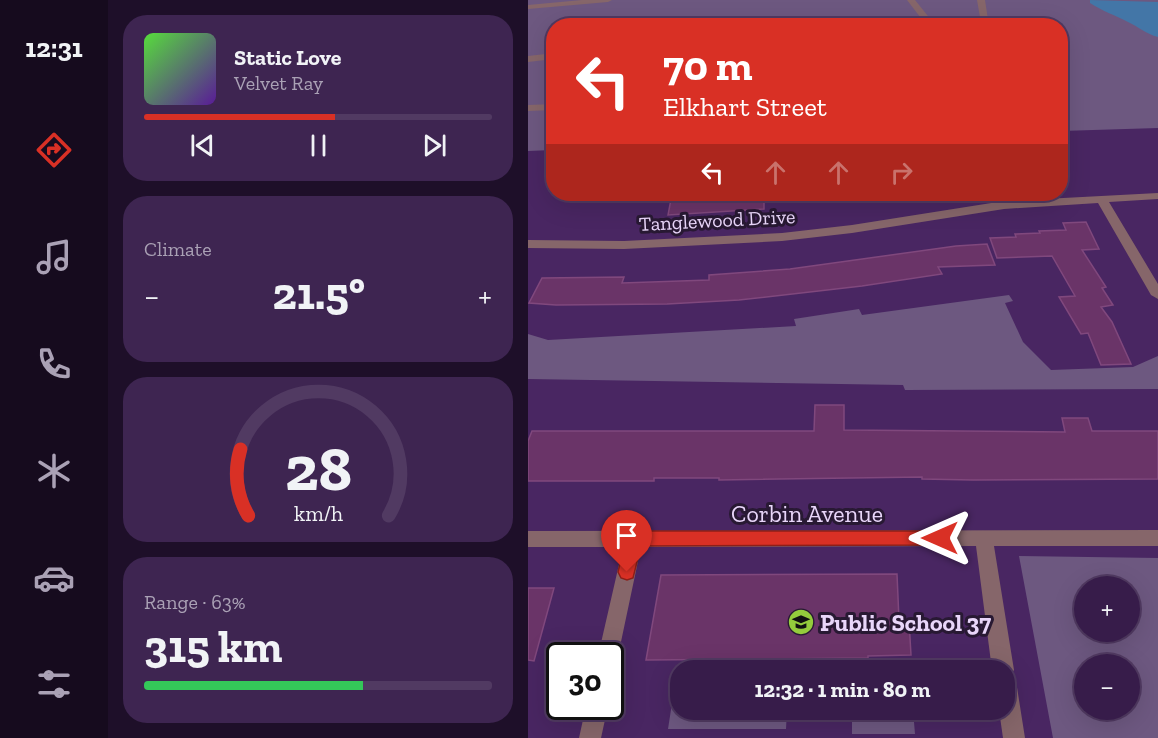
<!DOCTYPE html>
<meta charset="utf-8">
<style>
body{margin:0;font-family:"Zilla Slab",serif;background:#3e2551;color:#f1f3f6;height:100vh;display:flex;flex-direction:column;font-size:22px;white-space:nowrap}
*{box-sizing:border-box;margin:0}
p{font-size:20px;color:#aaa1b5}
.icon{flex:none;width:33px;height:33px;fill:none;stroke:currentColor;stroke-width:2;stroke-linecap:round;stroke-linejoin:round}
.map{position:relative;flex:1;overflow:hidden}
.panel{display:flex;flex-direction:column;gap:15px;padding:15px;background:#1e0f29;width:420px}
.panel>*{flex:none}
.banner{position:absolute;left:18px;top:18px;width:522px;height:183px;border-radius:24px;box-shadow:0 6px 24px #0002,0 0 0 2px #513a62;background:#d93025;color:#fff;overflow:hidden}
.controls{position:absolute;left:546px;top:576px;display:grid;gap:12px}
.controls a{display:grid;place-items:center;width:66px;height:66px;border-radius:50%;background:#371c4a;box-shadow:0 6px 24px #0002,0 0 0 2px #513a62;font-size:30px}
.speed{position:absolute;left:18px;top:642px;display:flex;gap:12px;font-size:30px;font-weight:700;text-align:center}
.speed>*{display:grid;place-content:center;width:78px;height:78px;border-radius:50%;background:#371c4a;box-shadow:0 6px 24px #0002,0 0 0 2px #513a62;line-height:1}
.speed .limit{border:3px solid #111;border-radius:9px;background:#fff;color:#111}
.pin{position:absolute;display:grid;place-items:center;width:51px;height:51px;color:#fff;margin:-62px -26px;border-radius:50% 50% 50% 0;rotate:-45deg;box-shadow:0 0 6px #0007}
.pin .icon{rotate:45deg}
.me{position:absolute;width:66px;margin:-33px;rotate:270deg;stroke-linejoin:round;filter:drop-shadow(0 0 4px #0008)}
.turn{display:flex;align-items:center;gap:21px;height:126px;padding:0 18px;font-size:27px}
.turn .icon{width:78px;height:78px;stroke-width:2.5}
.turn b{display:block;font-size:42px;line-height:51px}
.lanes{display:flex;align-items:center;height:57px;padding:0 18px;background:#0003;justify-content:center;gap:30px;direction:ltr}
.lanes .off{opacity:.35}
.big{font-size:45px;font-weight:800;line-height:1.1}
.panel .widget{flex:1;display:flex;flex-direction:column;justify-content:center;gap:9px;min-width:0;padding:0 21px;border-radius:24px;background:#3e2551}
.panel .dial{align-items:center;gap:0}
.dial svg{height:156px;overflow:visible;fill:none;stroke:#513a62;stroke-width:7;stroke-linecap:round;text-anchor:middle}
.dial text{fill:#f1f3f6;stroke:none}
.song{display:flex;align-items:center;gap:18px}
.cover{width:72px;height:72px;border-radius:9px;background:linear-gradient(135deg,hsl(110 70% 55%),hsl(270 70% 35%))}
.played{height:6px;border-radius:3px;background:linear-gradient(90deg,#d93025 55%,#513a62 55%)}
.keys{display:flex;justify-content:space-around;direction:ltr}
.heat{display:flex;justify-content:space-between;align-items:center;font-size:33px;direction:ltr}
.charge{height:9px;border-radius:4px;background:linear-gradient(90deg,#34c759 63%,#513a62 0)}
.trip{position:absolute;left:142px;top:660px;width:345px;height:60px;border-radius:24px;background:#371c4a;box-shadow:0 6px 24px #0002,0 0 0 2px #513a62;font-weight:800;line-height:60px;text-align:center}
main{display:flex;flex:1;min-height:0}
.menu{display:flex;flex-direction:column;width:108px;justify-content:space-around;align-items:center;background:#160b1e;color:#aaa1b5}
.menu .icon{width:42px;height:42px}
.menu .on{color:#d93025}
.menu b{font-size:27px;color:#f1f3f6}
.map>svg:first-child{display:block}
.green{fill:#6d5880;fill-rule:evenodd}
.water{fill:#4376a7}
.building{fill:#6a3468;stroke:#80487d;stroke-width:1.5}
.lines{fill:none;stroke-linecap:round;stroke-linejoin:round}
.minor{fill:#86666a;fill-rule:evenodd}
.route{fill:#d93025;stroke:#8d1f18;stroke-width:1.5}
.labels{text-anchor:middle;dominant-baseline:central;stroke-width:6;stroke-linejoin:round;paint-order:stroke}
.street-label{font-size:20px;fill:#e9d6fa;stroke:#281933}
.near-street-label{font-size:24px;fill:#e9d6fa;stroke:#281933}
.near-poi-label{font-size:24px;font-weight:bold;fill:#e9d6fa;stroke:#281933;text-anchor:start}
</style>
<main>
<nav class="menu">
<b>12:31</b>
<svg class="icon on" aria-label="directions" viewBox="0 0 24 24"><path d="M12 3l9 9-9 9-9-9zM9 14v-3h6M13 9l2 2-2 2"/></svg>
<svg class="icon" aria-label="music" viewBox="0 0 24 24"><path d="M9 18V5l10-2v13"/><circle cx="6" cy="18" r="3"/><circle cx="16" cy="16" r="3"/></svg>
<svg class="icon" aria-label="phone" viewBox="0 0 24 24"><path d="M5 4h4l2 5-3 2q2 4 5 5l2-3 5 2v4C11 20 4 13 5 4z"/></svg>
<svg class="icon" aria-label="climate" viewBox="0 0 24 24"><path d="M12 3v18M4 7l16 10M4 17L20 7"/></svg>
<svg class="icon" aria-label="car" viewBox="0 0 24 24"><path d="M5 17H2v-5l4-1 3-4h7l3 4 3 1v5h-3M9 17h6M6 11h13"/><circle cx="7" cy="17" r="2"/><circle cx="17" cy="17" r="2"/></svg>
<svg class="icon" aria-label="filters" viewBox="0 0 24 24"><path d="M4 7h16M4 17h16"/><circle cx="9" cy="7" r="2"/><circle cx="15" cy="17" r="2"/></svg>
</nav>
<section class="panel">
<div class="widget">
<div class="song"><i class="cover"></i><div><b>Static Love</b><p>Velvet Ray</p></div></div>
<div class="played"></div>
<div class="keys"><svg class="icon" aria-label="previous" viewBox="0 0 24 24"><path d="M18 5L8 12l10 7zM5 5v14"/></svg><svg class="icon" aria-label="pause" viewBox="0 0 24 24"><path d="M8 5v14M16 5v14"/></svg><svg class="icon" aria-label="next" viewBox="0 0 24 24"><path d="M6 5l10 7-10 7zM19 5v14"/></svg></div>
</div>
<div class="widget"><p>Climate</p>
<div class="heat"><a>−</a><b class="big">21.5°</b><a>+</a></div>
</div>
<div class="widget dial"><svg viewBox="0 0 100 80">
<path d="M14 69A42 42 0 1 1 86 69"/>
<path d="M14 69A42 42 0 0 1 10 35" stroke="#d93025"/>
<text x="50" y="56" font-size="32" font-weight="700">28</text>
<text x="50" y="72" font-size="11">km/h</text>
</svg></div>
<div class="widget"><p>Range · 63%</p><b class="big">315 km</b><div class="charge"></div></div>
</section>
<div class="map">
<svg width="630" height="738" viewBox="0 0 630 738">
<rect width="100%" height="100%" fill="#492662"/>
<path class="green" d="M0 0H630V128L533 131 532 26H26L25 150 0 151Z
M481 295 485 301 477 303 495 342 523 370 605 367 630 356V389L377 390 375 385 0 379V334L20 340 268 326 266 319 331 309 334 315Z
M491 556 630 558V738H525ZM602 586V632H556V586ZM602 664V710H556V664Z
M324 664H382V670H324Z
M149 671H153V710H259L258 729H140Z
M324 710H385L387 734H324Z"/>
<path class="water" d="M562 0 630 2V37C618 34 611 27 600 22 587 15 574 11 562 3Z"/>
<path class="building" d="M144 194H236V209L140 215Z
M558 222 571 249 554 250 578 287 574 288 585 305 573 307 584 322 603 364 573 365 560 333 553 334 531 297 547 296 524 256 469 258 462 238 488 237 487 234 512 233 511 231 538 230 535 223Z
M459 244 467 265 410 267 414 274 334 286 211 300 139 304 28 305 1 303 14 278 96 277 94 283 181 280V275L262 269 428 246Z
M287 405H316V430L537 432 534 418H560L564 431H630V479L445 480 394 479V477L191 480V478H126V481H0V441L4 431H286Z
M369 574 371 620 381 621 383 655 340 656V658L118 660 133 575Z
M0 588H26L6 661 0 660Z"/>
<g class="lines">
<path class="minor" d="M54 0H84L80 2 0 9V5Z
M379 0H387L408 26H399Z
M449 0H457L461 26H453L452 22 435 26H416L452 17Z
M26 53V59L0 62V56Z
M26 104V110L0 111V105Z
M630 193V199L581 202 630 284V299L623 295 570 203 476 209 324 233 254 241 96 249 0 248V240L96 241 254 233 324 225 476 201Z
M630 530V546H466L486 670 484 673 488 681 497 738H475L471 710H477V670H464L448 546 113 547 90 656 87 663 82 665V656H70L95 547H0V531Z
M58 706H80L73 738H51Z"/>
</g>
<path class="route" d="M106 531H412L418 533 420 538 418 543 412 545 113 546 105 578 99 580 93 578 90 572 98 538 100 533Z"/>
<defs>
<g id="school-disc" transform="scale(1.35)"><circle r="9.5" fill="#94cc3c" stroke="#281933"/><path d="M0-5L7-2L0 1L-7-2ZM-4 1L0 2.5L4 1V4Q0 6-4 4Z" fill="#111"/></g>
</defs>
<g fill-rule="evenodd">
<use href="#school-disc" x="273" y="622"/>
</g>
<g class="labels">
<g class="street-label">
<text transform="translate(189 220) rotate(-3)">Tanglewood Drive</text>
</g>
<g class="near-street-label">
<text x="279" y="513">Corbin Avenue</text>
</g>
<g class="near-poi-label">
<text x="292" y="622">Public School 37</text>
</g>
</g>
</svg>
<div class="controls">
<a>+</a>
<a>−</a>
</div>
<div class="speed"><div class="limit">30</div></div>
<div class="pin" style="left:99px;top:572px;background:#d93025"><svg class="icon" aria-label="arrive" viewBox="0 0 24 24"><path d="M6 21V4h12l-3 4 3 4H6"/></svg></div>
<svg class="me" style="left:412px;top:538px" viewBox="-20 -20 40 40"><path d="M0-17L14 15 0 8-14 15z" fill="#d93025" stroke="#fff" stroke-width="4"/></svg>
<div class="trip">12:32 · 1 min · 80 m</div>
<div class="banner">
<div class="turn"><svg class="icon" aria-label="left" viewBox="0 0 24 24"><path d="M17 20v-9H6M10 6l-5 5 5 5"/></svg><div><b>70 m</b>Elkhart Street</div></div>
<div class="lanes"><svg class="icon" aria-label="left" viewBox="0 0 24 24"><path d="M17 20v-9H6M10 6l-5 5 5 5"/></svg><svg class="icon off" aria-label="ahead" viewBox="0 0 24 24"><path d="M12 20V5M6 11l6-6 6 6"/></svg><svg class="icon off" aria-label="ahead" viewBox="0 0 24 24"><path d="M12 20V5M6 11l6-6 6 6"/></svg><svg class="icon off" aria-label="right" viewBox="0 0 24 24"><path d="M7 20v-9h11M14 6l5 5-5 5"/></svg></div>
</div>
</div>
</main>
